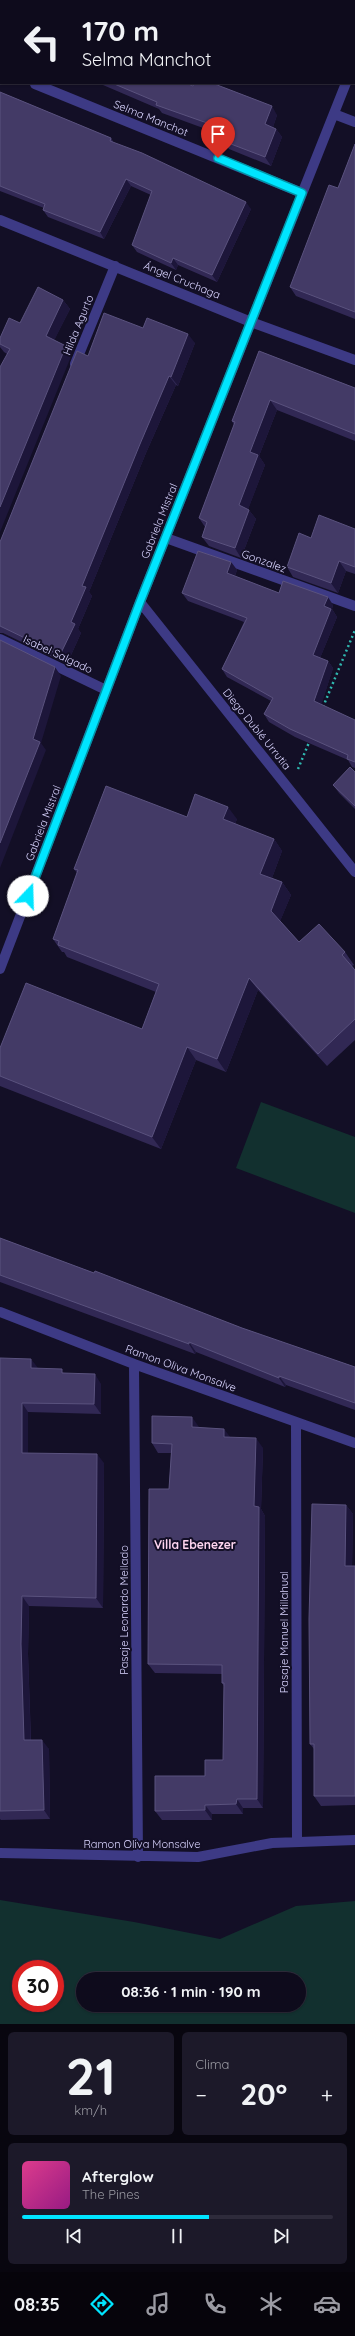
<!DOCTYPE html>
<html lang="es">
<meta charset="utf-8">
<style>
body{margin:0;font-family:Quicksand,sans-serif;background:#1c1929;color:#f1f3f6;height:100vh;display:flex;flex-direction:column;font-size:15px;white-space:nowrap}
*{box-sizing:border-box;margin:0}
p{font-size:13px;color:#9b9ba3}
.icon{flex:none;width:22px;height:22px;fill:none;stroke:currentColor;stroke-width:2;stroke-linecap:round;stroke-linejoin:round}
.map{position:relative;height:2024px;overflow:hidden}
.details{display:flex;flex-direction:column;gap:8px;padding:8px;background:#08060f;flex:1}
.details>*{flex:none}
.top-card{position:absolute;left:0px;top:0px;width:355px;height:84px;box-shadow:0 1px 3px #0004,0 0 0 1px #2e2b3b;background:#0e0b1c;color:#f1f3f6;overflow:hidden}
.speed{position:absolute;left:12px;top:1960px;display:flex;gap:8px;font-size:20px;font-weight:700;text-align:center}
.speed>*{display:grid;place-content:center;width:52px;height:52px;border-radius:50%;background:#0e0b1c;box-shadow:0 1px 3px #0004,0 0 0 1px #2e2b3b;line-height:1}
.speed .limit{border:6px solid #d22;background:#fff;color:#111}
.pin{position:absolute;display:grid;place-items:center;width:34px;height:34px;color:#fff;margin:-41px -17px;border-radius:50% 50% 50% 0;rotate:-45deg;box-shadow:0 0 4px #0007}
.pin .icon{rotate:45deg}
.me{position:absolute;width:44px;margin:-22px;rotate:21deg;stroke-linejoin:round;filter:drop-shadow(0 0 3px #0008)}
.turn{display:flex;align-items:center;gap:14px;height:84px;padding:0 16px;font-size:18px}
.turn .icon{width:52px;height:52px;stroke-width:2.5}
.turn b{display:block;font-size:28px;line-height:34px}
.big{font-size:30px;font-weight:800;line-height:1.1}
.details .tile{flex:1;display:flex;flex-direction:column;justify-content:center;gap:6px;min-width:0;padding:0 14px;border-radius:6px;background:#1c1929}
.details .dial{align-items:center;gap:0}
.dial b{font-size:52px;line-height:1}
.song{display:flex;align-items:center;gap:12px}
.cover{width:48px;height:48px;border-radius:6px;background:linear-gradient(135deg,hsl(330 70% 55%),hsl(310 70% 35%))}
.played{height:4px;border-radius:2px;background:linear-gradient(90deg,#00e5ff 60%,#2e2b3b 60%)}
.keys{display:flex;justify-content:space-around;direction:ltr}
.heat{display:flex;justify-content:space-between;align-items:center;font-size:22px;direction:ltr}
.details .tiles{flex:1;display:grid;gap:8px;grid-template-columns:1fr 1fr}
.tile:last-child{grid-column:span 2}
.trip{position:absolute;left:76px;top:1972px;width:230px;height:40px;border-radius:20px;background:#0e0b1c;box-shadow:0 1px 3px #0004,0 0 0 1px #2e2b3b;font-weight:800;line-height:40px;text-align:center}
.tabs{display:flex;height:64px;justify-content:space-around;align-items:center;background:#06040b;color:#9b9ba3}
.tabs .icon{width:28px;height:28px}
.tabs .on{color:#00e5ff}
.tabs b{font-size:18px;color:#f1f3f6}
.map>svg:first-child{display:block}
.green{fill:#12302f;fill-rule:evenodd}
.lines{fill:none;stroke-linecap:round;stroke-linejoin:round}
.path{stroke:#2fb8b0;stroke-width:2.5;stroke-dasharray:2 3;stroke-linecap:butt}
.minor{stroke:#3d3a85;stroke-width:10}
.wall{fill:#312854}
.shaded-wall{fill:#1d163a}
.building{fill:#433a66;stroke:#5a527e}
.route-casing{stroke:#0095a6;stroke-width:10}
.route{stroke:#00e5ff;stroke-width:7}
.labels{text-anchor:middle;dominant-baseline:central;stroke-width:4;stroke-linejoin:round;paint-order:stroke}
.street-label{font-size:11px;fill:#d9d4ff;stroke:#130f26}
.neighbourhood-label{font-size:12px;font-weight:bold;fill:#ffd6f0;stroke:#130f26}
</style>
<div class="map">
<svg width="355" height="2024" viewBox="0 0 355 2024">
<rect width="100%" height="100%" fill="#130f26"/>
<path class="green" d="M122 0H209L122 1Z
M261 1102 355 1137V1213L236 1168Z
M0 1900 134 1922 220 1939 296 1906 355 1901V2024H0ZM21 1969H55V2003H21ZM83 1979H299V2005H83Z"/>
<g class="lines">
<path class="path" d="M323 707 355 630
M298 769 310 740"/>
<path class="minor" d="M354 62 355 60
M35 84 302 193
M334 114 355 122
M0 220 251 322 355 360
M75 364 115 266
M166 538 355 606
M140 602 355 872
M0 639 106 690
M0 969 140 602 346 83
M0 1312 134 1364 355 1443
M134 1364 138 1857
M296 1424 297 1841
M0 1853 198 1857 272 1843 355 1840"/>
</g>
<path class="wall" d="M0 0H81V1H1V41L0 40Z
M102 83H186L193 86 277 115 273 127 276 129 282 137 271 166 229 149 223 141 225 136 162 113 159 109 103 85Z
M0 92 111 138 114 143 251 209 217 282 178 265 176 270 137 252 132 245 151 195 131 186 104 239 48 217 43 210 44 208 0 191Z
M355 144V319L296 296 290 287 338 188Z
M63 300 70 309 54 340 66 346 72 354H7L4 352 0 347V338L20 323Z
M143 328 195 343 178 386 176 385 146 453 89 592 92 596 78 629 81 633 67 664 3 633H0V542L88 356Z
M259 351 355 388V441L277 410 259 456 265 465 248 509 256 519 241 558 209 546 202 537 205 527 199 518 234 425 232 421Z
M355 529V574L346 571 338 593 293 577 287 567 311 538Z
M231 562 237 570 235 576 279 593 333 605 332 609 337 617 320 658 328 661 333 668 321 705 355 720V768L352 767 348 760 295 737 269 722 264 714 271 701 227 677 222 669 244 622 188 601 182 593Z
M355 772V809L339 793 333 785Z
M187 817 237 819 235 824 274 839 282 851 272 878 282 882 291 895 280 921 299 942 345 952 354 965 352 966 355 970V1040L327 1066 258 990 226 1072 196 1060 161 1149 0 1086V1048L142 1029 156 992 67 957 64 952H62L53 939 77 873 74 869Z
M0 1238 242 1328 355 1367V1410L286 1385 285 1387 196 1352 195 1354 0 1282Z
M0 1358 37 1368 65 1373 101 1384V1414L28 1412V1453L104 1463 103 1608 29 1606 28 1654 31 1740 49 1749 50 1819 1 1820 0 1819Z
M199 1427V1428L263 1448 261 1509 265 1516 263 1808H243V1814H212V1820H162L155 1811 205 1776 223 1760 224 1686 222 1683V1674L155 1673 148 1664 169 1489 171 1453H158L152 1443Z
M346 1505 353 1514 352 1566H355V1805L321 1806 314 1796V1749L310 1744Z"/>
<path class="shaded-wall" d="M72 0H81V1H72Z
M272 106 277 115 271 133 265 124Z
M276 129 282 137 271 166 265 157Z
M126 179 131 186 104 239 100 232Z
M246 202 251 209 217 282 212 275Z
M173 258 178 265 176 270 171 263Z
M63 300 70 309 52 345 46 336Z
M188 334 195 343 178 386 171 377Z
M66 346 72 354 0 532V507Z
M169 376 176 385 146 453 89 592 92 596 78 629 81 633 67 664 60 655 82 586 140 444Z
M270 400 277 410 259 456 265 465 246 515 239 505 250 452Z
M249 510 256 519 241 558 235 548Z
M339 561 346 571 338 593 331 583Z
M231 562 237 570 233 581 227 573Z
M328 597 333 605 332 609 337 617 318 663 313 655 324 606Z
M328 661 333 668 320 709 314 701Z
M55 667 61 676 41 743 46 750 0 868V843L33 739Z
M228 807 237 819 232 832 223 819Z
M274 839 282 851 269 886 260 874Z
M282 882 291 895 279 924 271 911Z
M249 978 258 990 226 1072 217 1059Z
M187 1047 196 1060 161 1149 152 1137Z
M189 1342 196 1352 195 1354 189 1344Z
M31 1359 38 1368H31Z
M95 1374 101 1384V1414L94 1404Z
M279 1376 286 1385 285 1387 279 1378Z
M22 1403 28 1412V1462L22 1453Z
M192 1417 199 1427V1437L192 1427Z
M224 1429 231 1438 224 1437Z
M256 1438 263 1448 261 1509 265 1516 263 1808 257 1799 254 1506Z
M97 1454 104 1463 103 1608 96 1598Z
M346 1505 353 1514 352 1575 345 1566Z
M22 1596 29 1606 28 1654 31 1749 24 1740 21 1644Z
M42 1740 49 1749 50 1819 44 1810Z
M237 1799 243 1808V1814L236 1804Z
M205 1805 212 1814V1820L205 1810Z"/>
<path class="building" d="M0 0H72V1H1V35L0 34Z
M112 83H186L193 86 195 83H212L272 106 265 124 276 129 265 157 223 141 227 130 156 105 157 102Z
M0 92 111 138 110 141 142 153 246 202 212 275 173 258 171 263 132 245 152 191 126 179 100 232 43 210 45 204 0 186Z
M355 144V312L290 287 329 185 338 188Z
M38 287 63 300 46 336 66 346 0 507V367L10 349 0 344V338L9 318 20 323Z
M104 313 143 328 147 318 188 334 171 377 169 376 140 444 82 586 86 587 71 622 75 624 60 655 0 626V542L77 351 88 356Z
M259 351 355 388V434L270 400 250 452 258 455 239 505 249 510 235 548 202 537 207 522 199 518 235 422 232 421Z
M319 515 355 529V567L339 561 331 583 287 567 299 533 311 538Z
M198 551 231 562 227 573 279 593 283 581 328 597 324 606 331 609 313 655 328 661 314 701 355 720V762L347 759 348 755 290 729 264 714 273 698 222 669 247 618 182 593Z
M0 640 55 667 33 739 40 742 0 843Z
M350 767 355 772V806L333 785Z
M106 786 187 817 195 794 228 807 223 819 274 839 260 874 282 882 271 911 299 942 319 924 345 952 342 955 355 970V1019L318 1054 249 978 217 1059 187 1047 152 1137 0 1076V1048L26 983 142 1029 159 984 58 945 59 941 53 939 78 870 74 869Z
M0 1238 94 1273 95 1271 242 1328 355 1367V1403L279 1376V1378L189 1342V1344L0 1275Z
M0 1358 31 1359V1368L62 1369V1373L95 1374 94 1404 22 1403V1453L97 1454 96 1598 22 1596 21 1644 24 1740H42L44 1810 0 1811Z
M152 1416 192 1417V1427L224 1429V1437L256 1438 254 1506 259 1507 257 1799H237L236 1804 205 1805V1810L155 1811V1776H205V1760H223L224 1683H222V1665L148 1664 149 1489H169L172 1444 152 1443Z
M312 1504 346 1505 345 1566H355V1796H314V1744H310L309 1619Z"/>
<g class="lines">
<g class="route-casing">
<path id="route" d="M28 896 140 602 302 193 218 158"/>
</g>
<use href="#route" class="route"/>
</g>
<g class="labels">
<g class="street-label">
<text transform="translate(151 118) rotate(22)">Selma Manchot</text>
<text transform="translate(182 280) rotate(22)">Ángel Cruchaga</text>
<text transform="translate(78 325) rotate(-68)">Hilda Agurto</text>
<text transform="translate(159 521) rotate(-68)">Gabriela Mistral</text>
<text transform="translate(264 561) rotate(20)">Gonzalez</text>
<text transform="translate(58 654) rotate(25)">Isabel Salgado</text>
<text transform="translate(257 729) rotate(51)">Diego Dublé Urrutia</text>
<text transform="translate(43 823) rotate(-69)">Gabriela Mistral</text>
<text transform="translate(181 1368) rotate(20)">Ramon Oliva Monsalve</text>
<text transform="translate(124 1610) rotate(-90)">Pasaje Leonardo Mellado</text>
<text transform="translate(284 1632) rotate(-90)">Pasaje Manuel Millahual</text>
<text x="142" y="1844">Ramon Oliva Monsalve</text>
</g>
<g class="neighbourhood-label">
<text x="195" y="1544">Villa Ebenezer</text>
</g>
</g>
</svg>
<div class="speed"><div class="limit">30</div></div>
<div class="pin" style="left:218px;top:158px;background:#d93025"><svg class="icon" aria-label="arrive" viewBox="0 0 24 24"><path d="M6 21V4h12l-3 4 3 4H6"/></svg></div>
<svg class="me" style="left:28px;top:896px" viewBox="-20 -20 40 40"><circle r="19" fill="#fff"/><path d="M0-13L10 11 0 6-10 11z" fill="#00e5ff"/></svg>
<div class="trip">08:36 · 1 min · 190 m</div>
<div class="top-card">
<div class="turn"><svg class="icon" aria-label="left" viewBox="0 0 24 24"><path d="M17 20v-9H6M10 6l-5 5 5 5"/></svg><div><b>170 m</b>Selma Manchot</div></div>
</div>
</div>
<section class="details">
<div class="tiles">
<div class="tile dial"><b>21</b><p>km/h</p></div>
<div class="tile"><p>Clima</p>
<div class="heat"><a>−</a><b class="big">20°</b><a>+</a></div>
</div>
<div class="tile">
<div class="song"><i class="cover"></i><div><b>Afterglow</b><p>The Pines</p></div></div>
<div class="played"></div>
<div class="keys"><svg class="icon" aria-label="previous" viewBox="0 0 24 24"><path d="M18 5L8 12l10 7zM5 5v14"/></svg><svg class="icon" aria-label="pause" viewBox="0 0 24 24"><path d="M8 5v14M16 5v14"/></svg><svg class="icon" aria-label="next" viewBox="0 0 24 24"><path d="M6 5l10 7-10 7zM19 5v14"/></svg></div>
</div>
</div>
</section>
<nav class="tabs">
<b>08:35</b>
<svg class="icon on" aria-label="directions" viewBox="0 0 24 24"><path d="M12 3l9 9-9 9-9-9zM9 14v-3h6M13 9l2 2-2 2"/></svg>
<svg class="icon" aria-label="music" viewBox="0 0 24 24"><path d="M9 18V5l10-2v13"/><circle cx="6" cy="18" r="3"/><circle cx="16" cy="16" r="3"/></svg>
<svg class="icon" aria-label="phone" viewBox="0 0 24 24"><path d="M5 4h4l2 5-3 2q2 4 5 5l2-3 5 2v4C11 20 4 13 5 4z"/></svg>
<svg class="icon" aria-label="climate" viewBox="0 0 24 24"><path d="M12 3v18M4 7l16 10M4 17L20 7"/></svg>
<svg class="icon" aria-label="car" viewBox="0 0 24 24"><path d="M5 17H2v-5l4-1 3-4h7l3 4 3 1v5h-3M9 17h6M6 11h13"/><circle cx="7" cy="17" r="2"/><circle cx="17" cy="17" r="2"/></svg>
</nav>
